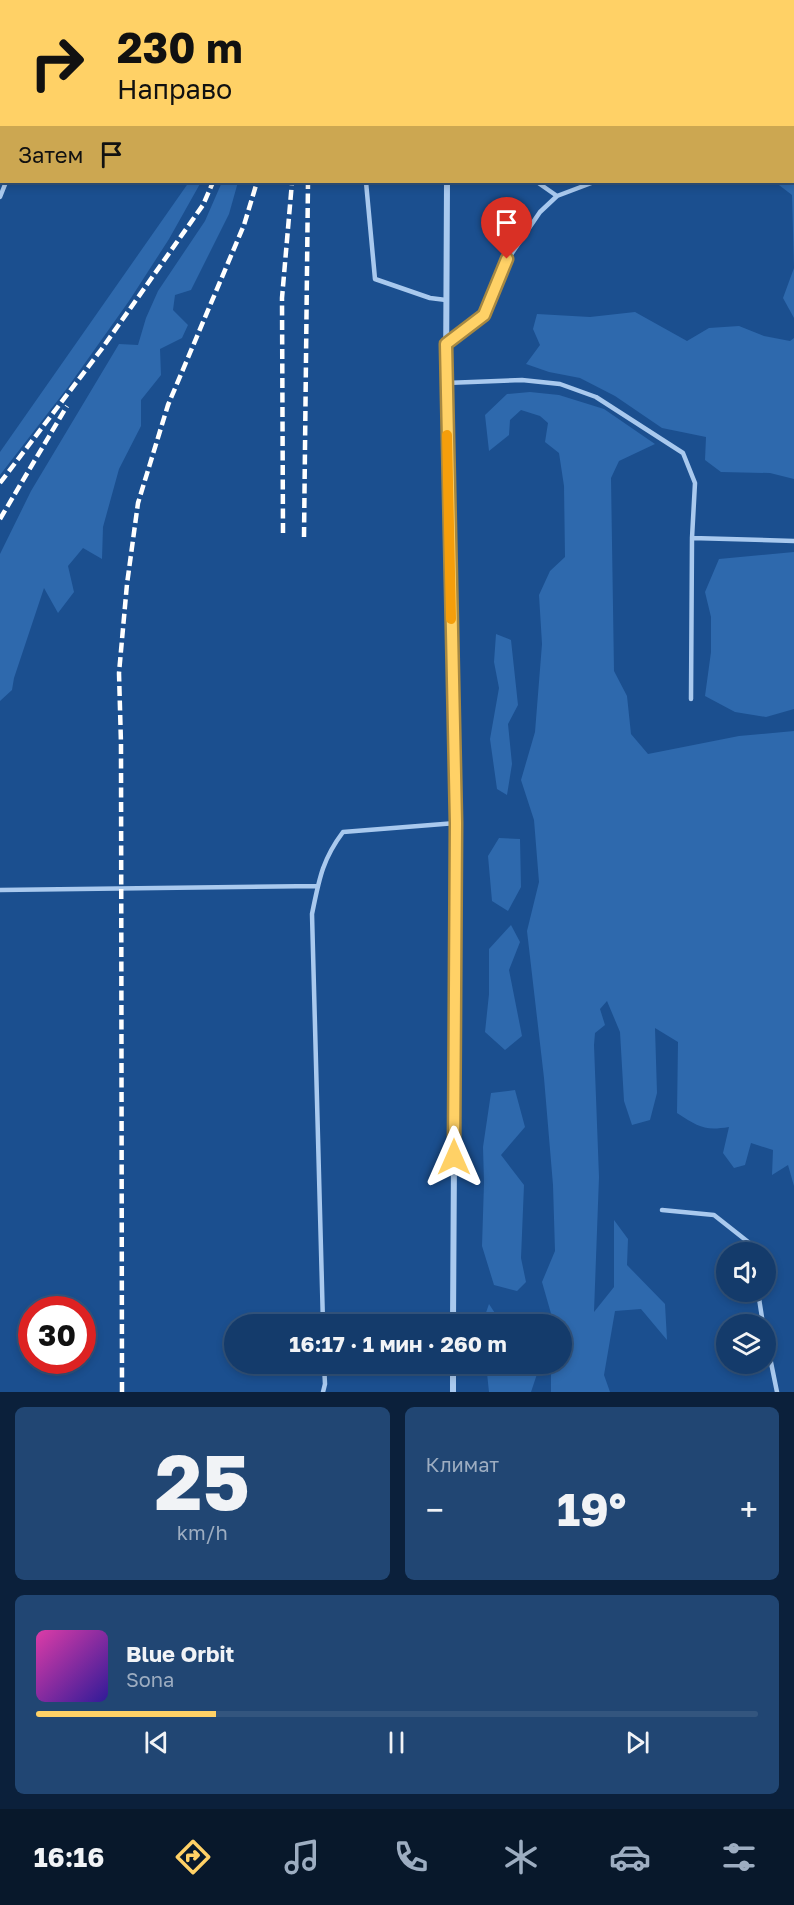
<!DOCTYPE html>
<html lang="ru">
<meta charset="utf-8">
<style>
body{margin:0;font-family:"Golos Text",sans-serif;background:#214673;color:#f1f3f6;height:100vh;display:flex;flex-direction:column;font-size:22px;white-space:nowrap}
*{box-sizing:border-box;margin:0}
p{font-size:20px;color:#9dadc1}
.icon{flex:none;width:33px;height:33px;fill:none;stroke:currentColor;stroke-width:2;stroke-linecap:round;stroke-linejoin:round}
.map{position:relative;height:1392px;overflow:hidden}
.sheet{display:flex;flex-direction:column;gap:15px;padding:15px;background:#0b203b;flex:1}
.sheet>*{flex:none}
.guide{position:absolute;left:0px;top:0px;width:795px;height:183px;box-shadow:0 3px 9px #0003,0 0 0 2px #33557e;background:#ffd166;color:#111;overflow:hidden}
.buttons{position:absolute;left:716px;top:1242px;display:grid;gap:12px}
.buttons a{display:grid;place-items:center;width:60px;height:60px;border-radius:50%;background:#143b6b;box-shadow:0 3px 9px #0003,0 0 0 2px #33557e;font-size:30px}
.speed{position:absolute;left:18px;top:1296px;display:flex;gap:12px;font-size:30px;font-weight:700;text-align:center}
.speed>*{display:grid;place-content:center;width:78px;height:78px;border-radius:50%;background:#143b6b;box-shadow:0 3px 9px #0003,0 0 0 2px #33557e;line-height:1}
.speed .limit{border:9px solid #d22;background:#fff;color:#111}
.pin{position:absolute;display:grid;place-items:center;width:51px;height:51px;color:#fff;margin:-62px -26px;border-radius:50% 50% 50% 0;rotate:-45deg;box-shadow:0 0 6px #0007}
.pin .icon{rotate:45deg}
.me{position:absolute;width:66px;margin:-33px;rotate:0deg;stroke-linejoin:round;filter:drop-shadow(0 0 4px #0008)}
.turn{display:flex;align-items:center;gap:21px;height:126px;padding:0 18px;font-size:27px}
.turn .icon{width:78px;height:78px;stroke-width:2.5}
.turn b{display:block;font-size:42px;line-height:51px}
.then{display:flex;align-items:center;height:57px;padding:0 18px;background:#0003;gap:12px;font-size:22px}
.big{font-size:45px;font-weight:700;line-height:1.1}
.sheet .tile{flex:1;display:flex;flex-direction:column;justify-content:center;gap:9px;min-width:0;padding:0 21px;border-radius:9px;background:#214673}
.sheet .dial{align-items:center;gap:0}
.dial b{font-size:78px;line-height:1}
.song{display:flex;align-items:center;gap:18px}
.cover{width:72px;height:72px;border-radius:9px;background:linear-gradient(135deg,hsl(320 70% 55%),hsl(250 70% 35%))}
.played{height:6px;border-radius:3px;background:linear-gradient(90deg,#ffd166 25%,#33557e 25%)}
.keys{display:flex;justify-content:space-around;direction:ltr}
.heat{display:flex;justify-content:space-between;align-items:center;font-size:33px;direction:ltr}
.sheet .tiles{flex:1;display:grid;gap:15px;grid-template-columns:1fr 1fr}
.tile:last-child{grid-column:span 2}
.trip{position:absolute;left:224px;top:1314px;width:348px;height:60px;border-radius:30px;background:#143b6b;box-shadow:0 3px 9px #0003,0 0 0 2px #33557e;font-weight:700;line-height:60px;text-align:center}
.menu{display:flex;height:96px;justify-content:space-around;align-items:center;background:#08182b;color:#9dadc1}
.menu .icon{width:42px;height:42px}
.menu .on{color:#ffd166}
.menu b{font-size:27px;color:#f1f3f6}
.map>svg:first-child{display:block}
.green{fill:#2e69ad}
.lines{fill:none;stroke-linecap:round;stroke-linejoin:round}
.path{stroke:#a9c9ee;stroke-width:4;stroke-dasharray:3 4.5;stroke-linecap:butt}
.service{stroke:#a9c9ee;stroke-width:4.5}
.minor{stroke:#a9c9ee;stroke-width:6}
.rail{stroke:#fff;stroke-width:4.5;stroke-dasharray:10 4.5;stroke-linecap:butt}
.route-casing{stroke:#a68842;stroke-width:15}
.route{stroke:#ffd166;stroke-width:10}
.slow{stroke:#f59e0b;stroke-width:10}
</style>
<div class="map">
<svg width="794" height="1392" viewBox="0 0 794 1392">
<rect width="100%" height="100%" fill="#1b4f8f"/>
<path class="green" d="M794 121V318L783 298 794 268 792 195 775 182H794Z
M189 182H201L169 239 129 301 68 387 0 475V452Z
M222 182H238L229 214 191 290 175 295 173 310 188 325 182 338 160 349 161 375 141 400V426L119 469 103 527 102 559 83 548 68 566 74 592 58 613 44 588 14 678 12 690 0 701V554L31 491 119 344 138 345 146 318 158 291 205 221Z
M635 312 687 341 709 328 739 326 764 336 790 341 794 338V479L770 473 721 472 705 460 706 437 662 428 615 396 580 378 549 372 526 364 540 345 533 329 537 314 590 317Z
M530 392 559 395 604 409 655 444 619 461 611 478 614 671 627 696 631 734 648 754 739 736 794 731V1186L788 1165 772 1175 773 1150 751 1143 745 1165 734 1168 723 1153 729 1127C704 1131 699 1127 677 1113L678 1042 655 1028 657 1093 650 1120 632 1125 624 1101 620 1032 607 1001 600 1009 605 1025 595 1033 594 1045 599 1177 594 1312 614 1287V1220L628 1239 627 1265 665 1304 667 1340 641 1309 615 1311 604 1375 610 1392H551V1364H561V1324H554L542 1282 555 1251 553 1185 544 1078 527 931 539 882 534 820 521 780 535 732 542 644 539 595 550 571 565 557 564 486 559 453 545 442 548 423 540 416 521 410 510 420 509 435 489 451 485 415 507 394Z
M794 552V709L766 717 735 712 705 696 711 652V617L705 592 719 559Z
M496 634 511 640 518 705 508 724 512 764 507 795 497 789 490 739 499 688 494 662Z
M499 838 520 839 521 887 508 911 492 901 488 856Z
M511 925 520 942 509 970 522 1036 505 1050 485 1032 489 994V949Z
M515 1090 525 1127 501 1155 524 1185 521 1258 526 1282 517 1291 494 1285 482 1246 484 1183 483 1147 491 1093Z
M489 1304 502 1324H482Z
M486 1364H532L538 1371 531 1392H489Z"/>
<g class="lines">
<path class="path" d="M49 2 50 0"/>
<path class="service" d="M641 0V2
M26 2V0
M185 2V0
M358 2V0
M366 182 375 279 430 298 446 300
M537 182 557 196
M0 197 6 182
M446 344 484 315 508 259 540 212 557 196 594 182
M446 383 522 380 560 384 596 397 683 453 695 483 692 538 691 699
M692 538 794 541
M0 890 318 886
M662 1210 714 1215 752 1245 753 1252
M758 1292 763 1324
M323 1324 312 914C319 880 322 860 343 832L456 823
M765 1333 777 1392
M323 1392 325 1384 324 1364"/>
<path class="minor" d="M447 0V2
M447 182 446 383 456 823 453 1324
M453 1392V1364"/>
<path class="rail" d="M279 2V0
M300 2V0
M310 2V0
M0 483 101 350 203 205 213 182
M0 519 67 406
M283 533 282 298 292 182
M304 537 308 182
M122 1392 121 744 119 673 127 584 138 503 168 405 244 225 257 182"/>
</g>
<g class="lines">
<g class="route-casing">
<path id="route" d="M454 1157 456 823 446 344 484 315 507 259"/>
</g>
<use href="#route" class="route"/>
<path class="slow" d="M447 435 451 619"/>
</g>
</svg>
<div class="buttons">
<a><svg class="icon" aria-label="sound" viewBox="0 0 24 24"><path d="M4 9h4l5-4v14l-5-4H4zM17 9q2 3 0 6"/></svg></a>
<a><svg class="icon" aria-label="layers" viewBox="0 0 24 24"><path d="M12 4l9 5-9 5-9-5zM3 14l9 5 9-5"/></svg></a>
</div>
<div class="speed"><div class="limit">30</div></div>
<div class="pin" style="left:507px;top:259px;background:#d93025"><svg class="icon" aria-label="arrive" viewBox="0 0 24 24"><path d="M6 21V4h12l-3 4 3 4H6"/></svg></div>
<svg class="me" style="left:454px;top:1157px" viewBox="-20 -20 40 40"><path d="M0-17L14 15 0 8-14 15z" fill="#ffd166" stroke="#fff" stroke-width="4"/></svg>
<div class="trip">16:17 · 1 мин · 260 m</div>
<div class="guide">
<div class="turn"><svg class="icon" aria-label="right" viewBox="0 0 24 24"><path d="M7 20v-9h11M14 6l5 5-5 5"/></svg><div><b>230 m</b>Направо</div></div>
<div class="then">Затем<svg class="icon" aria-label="arrive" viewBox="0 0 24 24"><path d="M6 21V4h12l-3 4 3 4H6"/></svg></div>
</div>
</div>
<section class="sheet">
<div class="tiles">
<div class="tile dial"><b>25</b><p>km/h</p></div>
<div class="tile"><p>Климат</p>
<div class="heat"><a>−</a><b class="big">19°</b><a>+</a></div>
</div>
<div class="tile">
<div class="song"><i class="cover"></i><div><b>Blue Orbit</b><p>Sona</p></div></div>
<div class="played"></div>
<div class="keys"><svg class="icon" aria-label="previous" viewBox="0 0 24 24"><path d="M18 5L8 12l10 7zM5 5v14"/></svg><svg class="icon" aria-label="pause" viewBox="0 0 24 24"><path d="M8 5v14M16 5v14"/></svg><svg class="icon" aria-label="next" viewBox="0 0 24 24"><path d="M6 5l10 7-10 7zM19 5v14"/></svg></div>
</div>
</div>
</section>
<nav class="menu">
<b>16:16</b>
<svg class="icon on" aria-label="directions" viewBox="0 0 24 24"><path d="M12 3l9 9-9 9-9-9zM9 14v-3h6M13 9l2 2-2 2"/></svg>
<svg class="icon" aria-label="music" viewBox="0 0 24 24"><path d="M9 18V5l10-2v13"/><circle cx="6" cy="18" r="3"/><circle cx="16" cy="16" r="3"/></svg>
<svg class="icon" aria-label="phone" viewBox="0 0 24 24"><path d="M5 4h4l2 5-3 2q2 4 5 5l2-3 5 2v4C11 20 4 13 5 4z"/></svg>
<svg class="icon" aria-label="climate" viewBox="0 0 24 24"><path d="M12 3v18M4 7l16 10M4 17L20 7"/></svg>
<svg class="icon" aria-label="car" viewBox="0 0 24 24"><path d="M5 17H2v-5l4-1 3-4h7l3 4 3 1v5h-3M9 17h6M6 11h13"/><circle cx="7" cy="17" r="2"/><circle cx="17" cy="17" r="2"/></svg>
<svg class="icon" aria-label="filters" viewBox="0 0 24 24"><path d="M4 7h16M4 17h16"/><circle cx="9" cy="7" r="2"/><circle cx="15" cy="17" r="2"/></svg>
</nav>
